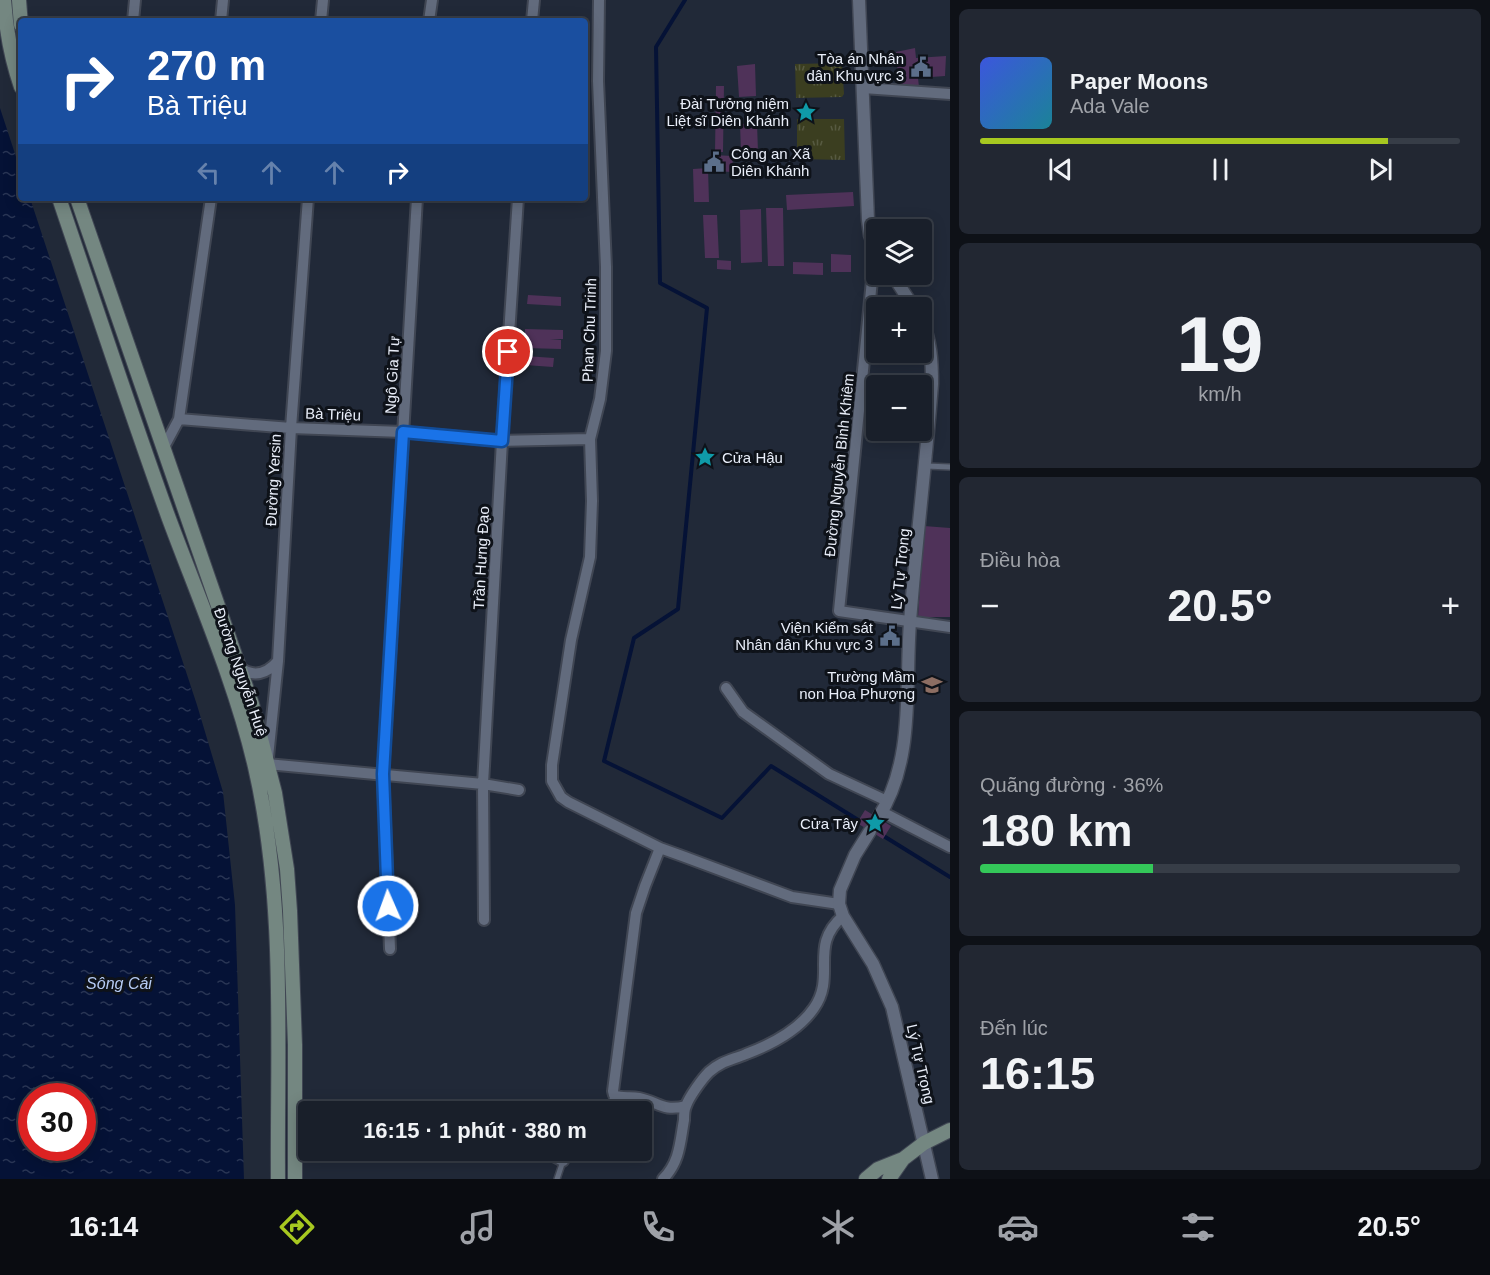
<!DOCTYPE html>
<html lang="vi">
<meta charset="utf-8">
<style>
body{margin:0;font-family:Arial,sans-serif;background:#222732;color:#f1f3f6;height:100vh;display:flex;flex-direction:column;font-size:22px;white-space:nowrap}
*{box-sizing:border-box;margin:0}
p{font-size:20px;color:#9fa2a8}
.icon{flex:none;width:33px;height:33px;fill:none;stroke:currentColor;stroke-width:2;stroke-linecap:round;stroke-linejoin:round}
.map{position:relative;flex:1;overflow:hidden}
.details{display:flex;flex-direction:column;gap:9px;padding:9px;background:#0e1117;width:540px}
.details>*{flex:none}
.guide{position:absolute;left:18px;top:18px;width:570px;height:183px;border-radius:6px;box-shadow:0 3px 15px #0003,0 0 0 2px #373d47;background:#1a4fa0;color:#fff;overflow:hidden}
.buttons{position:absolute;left:866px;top:219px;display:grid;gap:12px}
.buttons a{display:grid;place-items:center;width:66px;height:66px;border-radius:6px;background:#191f2a;box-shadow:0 3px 15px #0003,0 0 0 2px #373d47;font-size:30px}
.speed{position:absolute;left:18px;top:1083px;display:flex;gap:12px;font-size:30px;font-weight:700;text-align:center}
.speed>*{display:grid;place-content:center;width:78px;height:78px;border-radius:50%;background:#191f2a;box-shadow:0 3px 15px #0003,0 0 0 2px #373d47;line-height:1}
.speed .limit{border:9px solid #d22;background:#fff;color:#111}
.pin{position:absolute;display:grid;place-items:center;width:51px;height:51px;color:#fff;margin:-26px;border:3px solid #fff;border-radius:50%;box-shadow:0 2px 6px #0007}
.me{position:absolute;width:66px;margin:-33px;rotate:358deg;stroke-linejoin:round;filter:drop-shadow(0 0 4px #0008)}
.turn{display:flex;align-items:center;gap:21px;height:126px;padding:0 30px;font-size:27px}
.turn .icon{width:78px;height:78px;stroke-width:2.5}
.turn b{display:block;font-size:42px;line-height:51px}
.lanes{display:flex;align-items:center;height:57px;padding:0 30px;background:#0003;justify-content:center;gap:30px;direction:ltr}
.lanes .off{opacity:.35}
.big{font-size:45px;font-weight:600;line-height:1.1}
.details .tile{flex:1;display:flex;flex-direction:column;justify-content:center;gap:9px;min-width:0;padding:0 21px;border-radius:9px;background:#222732}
.details .dial{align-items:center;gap:0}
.dial b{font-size:78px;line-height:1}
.song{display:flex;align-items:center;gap:18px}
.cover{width:72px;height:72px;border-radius:9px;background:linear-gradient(135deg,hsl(230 70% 55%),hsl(190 70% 35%))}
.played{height:6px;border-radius:3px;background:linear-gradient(90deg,#a7c820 85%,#373d47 85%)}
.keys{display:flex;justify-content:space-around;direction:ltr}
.heat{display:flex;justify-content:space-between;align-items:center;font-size:33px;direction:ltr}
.charge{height:9px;border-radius:4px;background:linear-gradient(90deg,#34c759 36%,#373d47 0)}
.trip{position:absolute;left:298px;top:1101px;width:354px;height:60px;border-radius:6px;background:#191f2a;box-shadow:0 3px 15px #0003,0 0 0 2px #373d47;font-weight:600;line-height:60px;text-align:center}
.tabs{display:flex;height:96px;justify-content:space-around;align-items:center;background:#0a0c11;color:#9fa2a8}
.tabs .icon{width:42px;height:42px}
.tabs .selected{color:#a7c820}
.tabs b{font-size:27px;color:#f1f3f6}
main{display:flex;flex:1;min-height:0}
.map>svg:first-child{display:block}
.grass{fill:url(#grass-tufts)}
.water{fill:url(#water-ripples);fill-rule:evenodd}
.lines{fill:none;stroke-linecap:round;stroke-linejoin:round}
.stream{stroke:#051236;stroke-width:4}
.building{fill:#4f3259}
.service-casing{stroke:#404653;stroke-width:8}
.minor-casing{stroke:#404653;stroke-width:14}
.tertiary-casing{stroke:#404653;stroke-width:15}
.secondary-casing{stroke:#404653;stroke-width:16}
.service{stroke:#626b7d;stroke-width:5}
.minor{stroke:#626b7d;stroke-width:10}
.tertiary{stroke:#626b7d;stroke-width:12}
.secondary{stroke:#748781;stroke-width:14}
.route-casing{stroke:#114b97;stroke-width:15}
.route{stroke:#1a73e8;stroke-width:10}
.labels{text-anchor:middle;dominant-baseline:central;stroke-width:6;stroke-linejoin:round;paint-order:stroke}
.poi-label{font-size:15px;fill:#e9eef9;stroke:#0e1219;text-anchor:end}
.street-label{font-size:15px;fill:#e9eef9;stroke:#0e1219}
.water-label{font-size:16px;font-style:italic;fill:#b6cbf4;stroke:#0e1219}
</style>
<main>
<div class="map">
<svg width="950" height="1179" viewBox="0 0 950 1179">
<defs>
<pattern id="grass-tufts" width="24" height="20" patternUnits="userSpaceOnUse" patternTransform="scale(1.5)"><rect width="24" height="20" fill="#3b3e20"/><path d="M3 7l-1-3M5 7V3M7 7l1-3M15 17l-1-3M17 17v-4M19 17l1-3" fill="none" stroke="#575a41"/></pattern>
<pattern id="water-ripples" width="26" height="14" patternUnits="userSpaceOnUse" patternTransform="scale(1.5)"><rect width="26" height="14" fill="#051236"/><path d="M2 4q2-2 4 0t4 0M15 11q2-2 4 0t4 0" fill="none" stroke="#293554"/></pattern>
</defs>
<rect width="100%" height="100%" fill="#212938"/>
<path class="grass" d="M842 63 844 94 842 97 796 98 795 64Z
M797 119H844L845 160 797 159Z"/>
<path class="water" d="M0 108 21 172V198H30L197 705 223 792 235 905 244 1179H0ZM32 1096H82V1148H32Z"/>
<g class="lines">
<path class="stream" d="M685 0 656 47 660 283 707 308 678 609 634 638 604 761 722 818 771 766 863 823
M882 835 950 877"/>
</g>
<path class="building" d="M915 48 916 58 946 56 945 76 918 78 919 87 899 88 896 52Z
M755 64 756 96 739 97 737 66Z
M716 86H724L723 152H715Z
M757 123 758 152 741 153 740 124Z
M713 155 733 156 732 172 713 171Z
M708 168 709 202H694L693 169Z
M853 192 854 206 787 210 786 195Z
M766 208H783L784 266H768Z
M761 209 762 262 741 263 740 210Z
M703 215H717L719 258H705Z
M831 254 851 255V272H831Z
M717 260 731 261V270L717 269Z
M793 262 823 263V275L793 274Z
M528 295 561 297V306L527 304Z
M525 329 563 330V339H550L561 340V349L525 348Z
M525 356 554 358 553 367 525 365Z
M924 526 950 528V617H918Z
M865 810 891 826 883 839 857 823Z"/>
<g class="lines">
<g class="service-casing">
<path id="service" d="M926 466 950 467
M606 1112 614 1095
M557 1179 563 1161 571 1150"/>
</g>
<g class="minor-casing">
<path id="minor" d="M599 0 598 81 606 267V351L600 399 590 439 592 501 590 557 571 640 552 765V781L561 797 568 802 660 848 685 857 792 897 839 904
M133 21 135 0
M221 21 223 0
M321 21 323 0
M429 21 432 0
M532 21 534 0
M863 88 950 94
M875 250 839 611 950 627
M179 419 291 428 403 432 502 441 590 439
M164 447 179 419 211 198
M239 667C253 678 267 674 278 661
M726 688 743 712 829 774 887 801
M268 757 278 661 291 428 308 198
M261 766 267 764 483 784 519 790
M882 812 950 847
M660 848 645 886 636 913 613 1091 614 1095C622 1099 630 1096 639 1098 659 1102 662 1112 686 1106
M484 920 483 784 502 441 518 198
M390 949 383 774 417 198
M543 1150 563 1161
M663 1179C680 1162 680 1142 684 1120 684 1116 684 1110 686 1106 689 1097 702 1079 709 1072 721 1061 732 1060 746 1054 770 1045 799 1030 814 1008 837 975 808 946 843 916"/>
</g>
<g class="tertiary-casing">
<path id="tertiary" d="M859 0 868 220 870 235 876 252
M892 274 914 308
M878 818C915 761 905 687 910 622 916 542 926 463 932 384 932 361 931 340 921 319
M870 831 855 855 840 890 839 904 843 916 873 964 892 1007 932 1179"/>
</g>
<g class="secondary-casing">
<path id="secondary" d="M4 0C6 30 11 58 21 87
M19 0 21 25
M59 198C95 304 130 411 168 516 198 597 236 684 255 767 286 902 277 1042 278 1179
M77 198 252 704 275 793 287 869 290 911 295 1045V1179
M866 1179 878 1169 903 1159 924 1143 950 1130
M889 1179 903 1159"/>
</g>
<use href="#service" class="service"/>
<use href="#minor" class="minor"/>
<use href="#tertiary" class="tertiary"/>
<use href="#secondary" class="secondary"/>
</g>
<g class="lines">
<g class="route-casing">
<path id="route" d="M388 906 383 774 403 432 502 441 508 352"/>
</g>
<use href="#route" class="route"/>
</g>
<defs>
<g id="civic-bare" transform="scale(1.62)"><path d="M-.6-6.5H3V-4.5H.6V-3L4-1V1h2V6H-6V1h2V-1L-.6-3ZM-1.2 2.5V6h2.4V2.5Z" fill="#5c6f8a" stroke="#0e1219" stroke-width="2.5" paint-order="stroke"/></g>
<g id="sight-bare" transform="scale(1.62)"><path d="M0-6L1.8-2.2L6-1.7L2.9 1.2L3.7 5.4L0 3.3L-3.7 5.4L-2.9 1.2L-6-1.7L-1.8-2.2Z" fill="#0f9aa8" stroke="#0e1219" stroke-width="2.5" paint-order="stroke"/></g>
<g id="school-bare" transform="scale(1.62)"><path d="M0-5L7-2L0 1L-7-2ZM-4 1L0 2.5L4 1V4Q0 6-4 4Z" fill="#8d6e63" stroke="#0e1219" stroke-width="2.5" paint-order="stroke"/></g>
</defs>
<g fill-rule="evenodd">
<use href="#civic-bare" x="921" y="67"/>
<use href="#sight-bare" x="806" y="112"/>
<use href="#civic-bare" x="714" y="162"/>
<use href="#sight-bare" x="705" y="457"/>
<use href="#civic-bare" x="890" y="636"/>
<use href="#school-bare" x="932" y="685"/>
<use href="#sight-bare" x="875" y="823"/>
</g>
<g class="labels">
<g class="poi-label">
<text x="904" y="58">Tòa án Nhân<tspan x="904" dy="17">dân Khu vực 3</tspan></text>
<text x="789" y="103">Đài Tưởng niệm<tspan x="789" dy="17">Liệt sĩ Diên Khánh</tspan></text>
<text x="731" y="153" text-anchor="start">Công an Xã<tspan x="731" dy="17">Diên Khánh</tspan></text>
<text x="722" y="457" text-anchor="start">Cửa Hậu</text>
<text x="873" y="627">Viện Kiểm sát<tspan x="873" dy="17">Nhân dân Khu vực 3</tspan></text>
<text x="915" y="676">Trường Mầm<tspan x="915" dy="17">non Hoa Phượng</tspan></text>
<text x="858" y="823">Cửa Tây</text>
</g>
<g class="street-label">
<text transform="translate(589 330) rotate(-88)">Phan Chu Trinh</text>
<text transform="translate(392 375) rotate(-87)">Ngô Gia Tự</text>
<text transform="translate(333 414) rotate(2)">Bà Triệu</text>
<text transform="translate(839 465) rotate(-84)">Đường Nguyễn Bỉnh Khiêm</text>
<text transform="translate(273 480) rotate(-87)">Đường Yersin</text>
<text transform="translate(481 558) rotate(-87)">Trần Hưng Đạo</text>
<text transform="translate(900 569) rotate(-84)">Lý Tự Trọng</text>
<text transform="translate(241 672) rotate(71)">Đường Nguyễn Huệ</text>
<text transform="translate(921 1064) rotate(77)">Lý Tự Trọng</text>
</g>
<g class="water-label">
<text x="119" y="983">Sông Cái</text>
</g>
</g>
</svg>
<div class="buttons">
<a><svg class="icon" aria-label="layers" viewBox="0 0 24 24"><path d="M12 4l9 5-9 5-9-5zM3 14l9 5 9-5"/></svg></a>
<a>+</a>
<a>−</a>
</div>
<div class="speed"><div class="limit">30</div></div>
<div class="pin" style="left:508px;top:352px;background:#d93025"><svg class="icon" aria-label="arrive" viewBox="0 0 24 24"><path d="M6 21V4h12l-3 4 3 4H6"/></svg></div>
<svg class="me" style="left:388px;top:906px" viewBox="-20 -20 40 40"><circle r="17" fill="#1a73e8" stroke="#fff" stroke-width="3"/><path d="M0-11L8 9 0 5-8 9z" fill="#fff"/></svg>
<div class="trip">16:15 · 1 phút · 380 m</div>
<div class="guide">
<div class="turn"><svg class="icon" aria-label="right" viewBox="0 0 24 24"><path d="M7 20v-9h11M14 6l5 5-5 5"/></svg><div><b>270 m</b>Bà Triệu</div></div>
<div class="lanes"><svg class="icon off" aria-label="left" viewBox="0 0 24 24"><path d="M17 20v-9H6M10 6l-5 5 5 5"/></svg><svg class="icon off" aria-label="ahead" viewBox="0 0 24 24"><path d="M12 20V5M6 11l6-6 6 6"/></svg><svg class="icon off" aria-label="ahead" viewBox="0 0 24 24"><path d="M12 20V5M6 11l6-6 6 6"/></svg><svg class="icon" aria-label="right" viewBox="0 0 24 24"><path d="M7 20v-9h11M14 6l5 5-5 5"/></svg></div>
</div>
</div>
<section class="details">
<div class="tile">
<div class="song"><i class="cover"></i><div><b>Paper Moons</b><p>Ada Vale</p></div></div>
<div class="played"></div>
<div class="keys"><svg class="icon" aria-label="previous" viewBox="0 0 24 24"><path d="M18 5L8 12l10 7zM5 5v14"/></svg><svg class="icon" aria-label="pause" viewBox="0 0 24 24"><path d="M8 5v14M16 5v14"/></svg><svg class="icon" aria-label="next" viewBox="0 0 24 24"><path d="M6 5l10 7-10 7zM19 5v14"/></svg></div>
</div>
<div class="tile dial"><b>19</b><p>km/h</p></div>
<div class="tile"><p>Điều hòa</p>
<div class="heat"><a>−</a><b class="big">20.5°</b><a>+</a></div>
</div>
<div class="tile"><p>Quãng đường · 36%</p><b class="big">180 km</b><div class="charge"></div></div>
<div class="tile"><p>Đến lúc</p><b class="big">16:15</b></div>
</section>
</main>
<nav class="tabs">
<b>16:14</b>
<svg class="icon selected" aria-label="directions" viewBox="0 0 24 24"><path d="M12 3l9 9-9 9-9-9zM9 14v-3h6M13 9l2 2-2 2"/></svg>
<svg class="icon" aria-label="music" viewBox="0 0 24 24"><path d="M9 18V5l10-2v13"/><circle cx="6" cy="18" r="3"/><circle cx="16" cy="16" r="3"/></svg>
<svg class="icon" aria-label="phone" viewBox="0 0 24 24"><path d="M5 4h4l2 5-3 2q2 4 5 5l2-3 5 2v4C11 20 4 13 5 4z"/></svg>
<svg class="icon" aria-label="climate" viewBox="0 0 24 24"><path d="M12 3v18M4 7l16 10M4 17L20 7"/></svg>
<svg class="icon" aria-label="car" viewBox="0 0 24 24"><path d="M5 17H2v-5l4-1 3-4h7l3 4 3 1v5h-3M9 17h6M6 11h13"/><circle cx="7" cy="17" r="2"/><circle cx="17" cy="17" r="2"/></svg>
<svg class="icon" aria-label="filters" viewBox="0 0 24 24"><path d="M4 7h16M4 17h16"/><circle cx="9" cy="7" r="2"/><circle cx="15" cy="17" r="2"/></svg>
<b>20.5°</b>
</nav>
